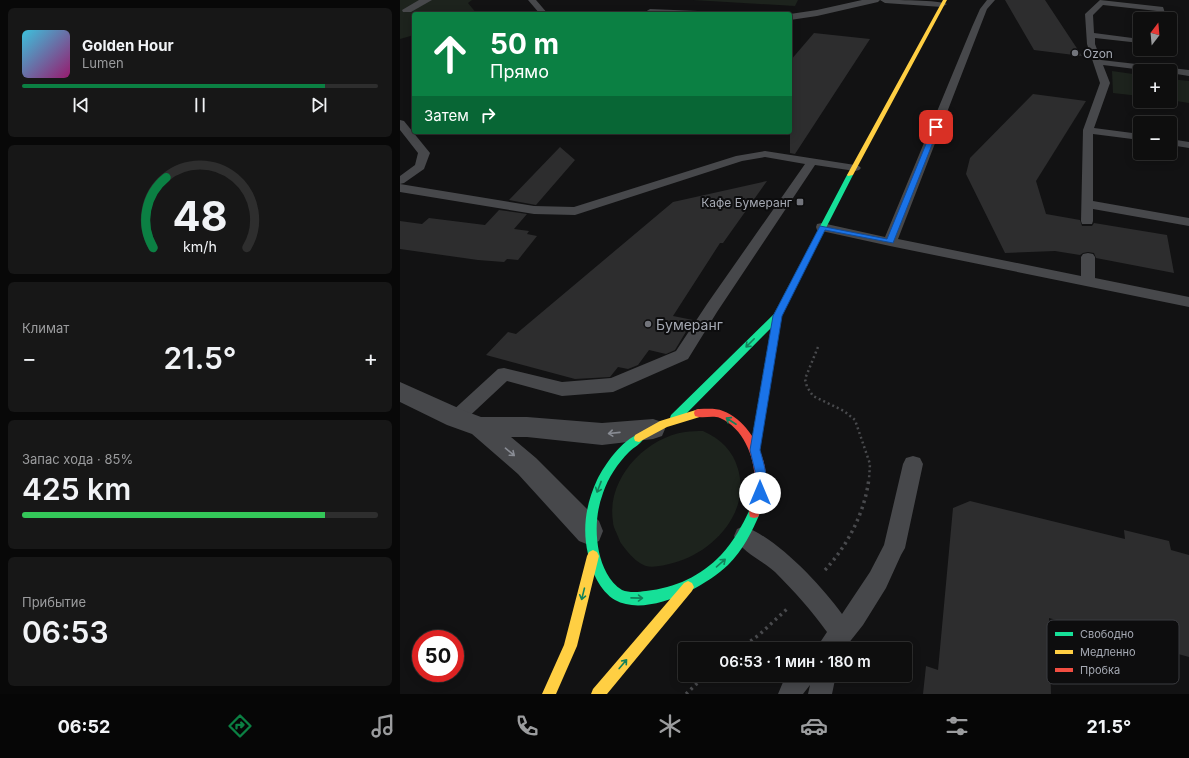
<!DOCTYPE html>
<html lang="ru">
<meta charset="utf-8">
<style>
body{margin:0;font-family:Inter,sans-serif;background:#171717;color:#f1f3f6;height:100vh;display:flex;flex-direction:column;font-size:15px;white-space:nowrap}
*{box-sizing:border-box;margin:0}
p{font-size:13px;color:#9b9c9e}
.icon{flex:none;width:22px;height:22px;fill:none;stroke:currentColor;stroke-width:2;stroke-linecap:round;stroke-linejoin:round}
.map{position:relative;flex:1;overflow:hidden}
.details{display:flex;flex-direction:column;gap:8px;padding:8px;background:#080808;width:400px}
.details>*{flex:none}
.hud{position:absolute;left:12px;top:12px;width:380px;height:122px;border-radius:4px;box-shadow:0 2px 10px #0003,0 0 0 1px #2e2e2e;background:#0b8043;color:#fff;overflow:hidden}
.needle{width:26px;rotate:16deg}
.buttons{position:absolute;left:733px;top:12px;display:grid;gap:8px}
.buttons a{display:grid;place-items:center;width:44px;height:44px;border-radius:4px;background:#0e0e0e;box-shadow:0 2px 10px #0003,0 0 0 1px #2e2e2e;font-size:20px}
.speed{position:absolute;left:12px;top:630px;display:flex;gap:8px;font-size:20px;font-weight:700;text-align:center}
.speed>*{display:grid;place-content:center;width:52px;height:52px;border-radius:50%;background:#0e0e0e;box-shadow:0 2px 10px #0003,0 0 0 1px #2e2e2e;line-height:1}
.speed .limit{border:6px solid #d22;background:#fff;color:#111}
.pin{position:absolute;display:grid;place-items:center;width:34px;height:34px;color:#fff;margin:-17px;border-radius:8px;box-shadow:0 2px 6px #0006}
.me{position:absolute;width:44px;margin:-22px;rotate:0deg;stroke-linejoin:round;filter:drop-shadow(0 0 3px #0008)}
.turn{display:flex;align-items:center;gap:14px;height:84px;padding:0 12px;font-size:18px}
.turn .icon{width:52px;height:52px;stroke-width:2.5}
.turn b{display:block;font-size:28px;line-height:34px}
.then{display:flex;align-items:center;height:38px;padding:0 12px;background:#0003;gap:8px;font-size:15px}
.big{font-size:30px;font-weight:600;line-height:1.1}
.details .card{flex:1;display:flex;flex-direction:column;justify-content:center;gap:6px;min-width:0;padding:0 14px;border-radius:6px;background:#171717}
.details .dial{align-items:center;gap:0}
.dial svg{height:104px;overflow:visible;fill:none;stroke:#2e2e2e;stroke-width:7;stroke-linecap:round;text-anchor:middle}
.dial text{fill:#f1f3f6;stroke:none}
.song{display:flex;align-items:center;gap:12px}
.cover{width:48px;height:48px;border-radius:6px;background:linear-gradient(135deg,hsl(190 70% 55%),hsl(320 70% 35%))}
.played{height:4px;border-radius:2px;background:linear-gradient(90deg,#0b8043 85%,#2e2e2e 85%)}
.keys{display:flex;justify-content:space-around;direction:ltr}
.heat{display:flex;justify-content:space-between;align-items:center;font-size:22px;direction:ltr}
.charge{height:6px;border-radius:3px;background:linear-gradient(90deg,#34c759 85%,#2e2e2e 0)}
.trip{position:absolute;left:278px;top:642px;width:234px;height:40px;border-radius:4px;background:#0e0e0e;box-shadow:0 2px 10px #0003,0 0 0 1px #2e2e2e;font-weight:600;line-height:40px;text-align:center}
.tabs{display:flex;height:64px;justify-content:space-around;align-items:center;background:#060606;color:#9b9c9e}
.tabs .icon{width:28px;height:28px}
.tabs .selected{color:#0b8043}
.tabs b{font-size:18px;color:#f1f3f6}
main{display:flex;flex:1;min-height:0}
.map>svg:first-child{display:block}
.green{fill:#1d231d}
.building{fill:#2d2d2e}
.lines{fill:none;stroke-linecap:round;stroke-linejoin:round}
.path-far1{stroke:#494a4d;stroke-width:2.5;stroke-dasharray:2 3;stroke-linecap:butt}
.path{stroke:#494a4d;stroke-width:3.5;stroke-dasharray:2.5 4;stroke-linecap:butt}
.lane{fill:#47484b;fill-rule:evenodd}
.street{fill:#47484b;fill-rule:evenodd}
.fast{fill:#16e098;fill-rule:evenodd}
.slow{fill:#ffcf43;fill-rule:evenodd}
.jam{fill:#f24e42;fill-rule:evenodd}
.oneway{stroke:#12815a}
.oneway2{stroke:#898c94}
.route{fill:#1a73e8;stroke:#114b97}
.poi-dot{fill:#72747b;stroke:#0d0d0e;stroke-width:1.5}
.labels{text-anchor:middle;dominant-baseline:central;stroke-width:4;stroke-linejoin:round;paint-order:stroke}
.far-poi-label{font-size:12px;fill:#a5a9b3;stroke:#0d0d0e;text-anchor:start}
.poi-label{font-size:14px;fill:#a5a9b3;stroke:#0d0d0e;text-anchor:start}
.key{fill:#0d0d0e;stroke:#3b3c40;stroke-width:1}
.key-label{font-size:11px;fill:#a5a9b3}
</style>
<main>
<section class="details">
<div class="card">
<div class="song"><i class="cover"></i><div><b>Golden Hour</b><p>Lumen</p></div></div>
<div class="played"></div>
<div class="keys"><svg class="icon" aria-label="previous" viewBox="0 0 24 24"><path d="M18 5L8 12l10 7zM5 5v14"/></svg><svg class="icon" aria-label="pause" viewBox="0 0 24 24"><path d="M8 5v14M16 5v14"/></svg><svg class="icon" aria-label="next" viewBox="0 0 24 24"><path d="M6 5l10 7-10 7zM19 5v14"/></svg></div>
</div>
<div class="card dial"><svg viewBox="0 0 100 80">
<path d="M14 69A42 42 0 1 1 86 69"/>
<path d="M14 69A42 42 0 0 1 24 15" stroke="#0b8043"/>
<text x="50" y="56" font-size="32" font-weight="700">48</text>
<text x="50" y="72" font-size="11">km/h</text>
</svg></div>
<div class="card"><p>Климат</p>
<div class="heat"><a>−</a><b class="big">21.5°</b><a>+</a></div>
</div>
<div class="card"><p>Запас хода · 85%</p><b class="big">425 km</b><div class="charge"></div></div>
<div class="card"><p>Прибытие</p><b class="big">06:53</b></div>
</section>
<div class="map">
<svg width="789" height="694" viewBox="0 0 789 694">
<rect width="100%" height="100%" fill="#121213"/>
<path class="green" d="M0 0H72L68 3 77 14H14V35L0 39Z
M293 0H398L395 6Z
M712 71 740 75V96L713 93Z
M770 79 789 81V103L770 100Z
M303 431C321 439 333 451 338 469 351 513 312 553 273 563 265 565 254 568 246 566 238 563 232 557 227 551 224 547 220 543 219 539 217 533 213 527 213 522 206 479 245 438 285 432 291 431 297 431 303 431Z"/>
<path class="building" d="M605 0H645L682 56 634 50Z
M414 33 470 39 395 154 390 153V61Z
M633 94 686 101 636 181 646 214 680 220 682 226H692L694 223 767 235 774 273 696 258 694 253 688 252 683 253 680 255 655 251 605 253 566 174 570 158Z
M160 147 175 160 136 205 109 200Z
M367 181 323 243H320L273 316 293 320 275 350 266 354 249 350 238 365 228 369 218 367 210 377 175 379 86 355 108 332 116 334 273 202Z
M99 210 127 214 114 229 129 231 127 234 137 236 118 260 107 259 104 262 78 260 0 249V221L22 224 29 218 85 225Z
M570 501 725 539 724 530 769 541 771 550 789 555V657L649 618 651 694H523L526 666 538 670 553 508Z"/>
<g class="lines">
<path class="path-far1" d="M418 347 405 379 407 387 413 396 444 411 455 420 470 464 469 479"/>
<path class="path" d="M425 570C448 545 465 512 469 478
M340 649 360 634 388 608
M286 694 306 675"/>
<path class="lane" d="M128 0H136L148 14H140Z
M587 0H595L587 9 580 27 498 239 681 276V257L683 254 688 253 693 254 695 257V278L789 297V307L490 246 417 230 416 227 417 224 422 223 485 237 572 27 580 9Z
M700 0 763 7 767 19H759L757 11 703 5 693 15 694 33 740 39V43L695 38V44L701 60 789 70V76L770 73V71H751L703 65 710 83 694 128 740 134V140L693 134V201L789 218V226L693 209V221L692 224H682L681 221 683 130 700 83 687 44 685 14Z
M770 36 774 38 776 45 775 47H770Z
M0 120 4 121 30 153 24 169 4 183 0 184 134 206 174 207 336 156 365 151 455 165 459 166 461 168 459 170 455 171 415 165 317 312 288 359 213 392 162 396 107 381 62 423 56 425 50 423 47 418 50 413 98 369 104 368 162 382 211 378 276 351 307 304 405 164 365 157 342 161 175 215 134 214 0 192V176L15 165 18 153 0 130Z
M770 139 789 142V148L770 145Z
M513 456 520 458 523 464 505 548 501 555 486 588 463 625 444 649H417L421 641 427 632C412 611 394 591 375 572 362 560 341 552 334 536L337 529 344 526C379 540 420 584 442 614L470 572 484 545 503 464 506 458Z
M386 675H436L432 694H408L410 685 403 694H378Z"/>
<path class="street" d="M19 0H32L11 12H3L2 10Z
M462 0H480L478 2 417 16 390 20V14L417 10Z
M480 0C492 0 541 0 547 4L542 7 485 3Z
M250 9 298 11 303 14H242Z
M0 382 65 411 81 417H127L202 423 253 419 262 422 265 429 262 436 253 439 202 445 127 437H111L136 458 199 521 203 531 199 541 189 545 179 541 118 474 72 434 47 425 0 402Z"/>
<path class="fast" d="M450 173 453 175 381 316 359 453 355 455 351 453 350 450 371 328 279 421 275 422 271 421 270 418 271 415 374 314 447 175Z
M239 434 243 435 244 438C241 444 234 447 229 452 218 463 208 478 203 493 196 512 195 532 199 552 202 566 209 582 222 590 229 593 239 592 246 591 275 588 301 576 321 555 334 541 342 526 350 509L354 508 358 509 360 513C352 532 343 550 328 565 305 587 247 618 215 600 200 591 191 571 188 554 182 528 186 504 197 480 205 464 222 440 239 434Z"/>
<path class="slow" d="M543 0H547L453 175 448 176 447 175Z
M299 409 303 410 304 413 303 416 267 427 239 442 235 441 234 438 235 435 260 421Z
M193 550 197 552 199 556 177 646 156 694H142L164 645 187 556 189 552Z
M288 581 292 583 294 587 292 591 207 694H191L193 689 284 583Z"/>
<path class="jam" d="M299 409C307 409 316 408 323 411 347 420 364 450 366 475 367 489 364 504 358 517L354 518 350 517C347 510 353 498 354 490 358 465 346 429 320 418 312 415 303 419 295 416L294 413 295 410Z"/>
</g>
<defs><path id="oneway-shaft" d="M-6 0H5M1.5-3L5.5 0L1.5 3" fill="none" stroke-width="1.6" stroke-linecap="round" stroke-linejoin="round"/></defs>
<g class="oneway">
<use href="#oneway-shaft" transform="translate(350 343) rotate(135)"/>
<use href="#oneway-shaft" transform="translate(331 421) rotate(-147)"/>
<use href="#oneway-shaft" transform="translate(199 487) rotate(111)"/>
<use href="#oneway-shaft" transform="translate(321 563) rotate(-41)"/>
<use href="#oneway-shaft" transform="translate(183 594) rotate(104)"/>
<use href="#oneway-shaft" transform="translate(237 598) rotate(1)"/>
<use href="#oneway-shaft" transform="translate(223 664) rotate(-50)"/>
</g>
<g class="oneway2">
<use href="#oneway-shaft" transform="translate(214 433) rotate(174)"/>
<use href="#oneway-shaft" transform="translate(110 452) rotate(40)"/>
</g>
<path class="route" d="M536 125 539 127 493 243 425 230 382 316 360 450C364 464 370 483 364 496L360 498 356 496 355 493V471L350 450 373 316 420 226 487 239 533 127Z"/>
<g class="poi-dot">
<circle cx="675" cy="53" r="4"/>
<rect x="396" y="198" width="8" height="8" rx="2"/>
<circle cx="248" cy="324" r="4"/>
</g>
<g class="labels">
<g class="far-poi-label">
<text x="683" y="53">Ozon</text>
<text x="392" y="202" text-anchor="end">Кафе Бумеранг</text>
</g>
<g class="poi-label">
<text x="256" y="324">Бумеранг</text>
</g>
</g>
<rect x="647" y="620" width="132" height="64" rx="6" class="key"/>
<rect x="655" y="632" width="18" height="4" fill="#16e098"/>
<rect x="655" y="650" width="18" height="4" fill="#ffcf43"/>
<rect x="655" y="668" width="18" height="4" fill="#f24e42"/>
<g class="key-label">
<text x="680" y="638">Свободно</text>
<text x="680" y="656">Медленно</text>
<text x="680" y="674">Пробка</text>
</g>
</svg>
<div class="buttons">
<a><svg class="needle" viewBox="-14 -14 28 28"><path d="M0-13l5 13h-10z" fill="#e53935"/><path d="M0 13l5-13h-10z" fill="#9b9c9e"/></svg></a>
<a>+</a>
<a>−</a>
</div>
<div class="speed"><div class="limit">50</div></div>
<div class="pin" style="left:536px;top:127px;background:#d93025"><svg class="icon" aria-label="arrive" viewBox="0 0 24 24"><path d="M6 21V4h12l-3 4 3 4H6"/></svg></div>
<svg class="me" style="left:360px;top:493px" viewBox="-20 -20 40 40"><circle r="19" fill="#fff"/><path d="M0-13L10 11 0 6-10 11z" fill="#1a73e8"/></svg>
<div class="trip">06:53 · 1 мин · 180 m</div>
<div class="hud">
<div class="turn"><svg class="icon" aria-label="ahead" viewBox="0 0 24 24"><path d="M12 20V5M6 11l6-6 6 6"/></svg><div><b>50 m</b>Прямо</div></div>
<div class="then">Затем<svg class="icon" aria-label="right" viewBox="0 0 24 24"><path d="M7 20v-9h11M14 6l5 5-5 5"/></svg></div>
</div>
</div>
</main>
<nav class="tabs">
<b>06:52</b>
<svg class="icon selected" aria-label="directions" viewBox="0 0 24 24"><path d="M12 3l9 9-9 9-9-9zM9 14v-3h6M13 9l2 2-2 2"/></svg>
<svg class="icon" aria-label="music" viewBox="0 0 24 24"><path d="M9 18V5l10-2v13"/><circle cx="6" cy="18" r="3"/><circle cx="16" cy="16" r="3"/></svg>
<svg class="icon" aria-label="phone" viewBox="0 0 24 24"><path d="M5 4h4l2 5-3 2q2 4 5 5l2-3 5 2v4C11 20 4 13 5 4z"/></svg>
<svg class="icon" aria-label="climate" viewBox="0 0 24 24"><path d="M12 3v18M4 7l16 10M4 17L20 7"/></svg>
<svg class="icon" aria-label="car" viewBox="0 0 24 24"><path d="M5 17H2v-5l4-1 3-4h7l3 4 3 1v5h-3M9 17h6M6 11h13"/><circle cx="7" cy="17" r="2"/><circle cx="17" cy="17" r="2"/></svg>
<svg class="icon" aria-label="filters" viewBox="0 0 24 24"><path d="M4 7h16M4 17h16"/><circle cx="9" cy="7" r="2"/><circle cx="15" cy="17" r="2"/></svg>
<b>21.5°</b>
</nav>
